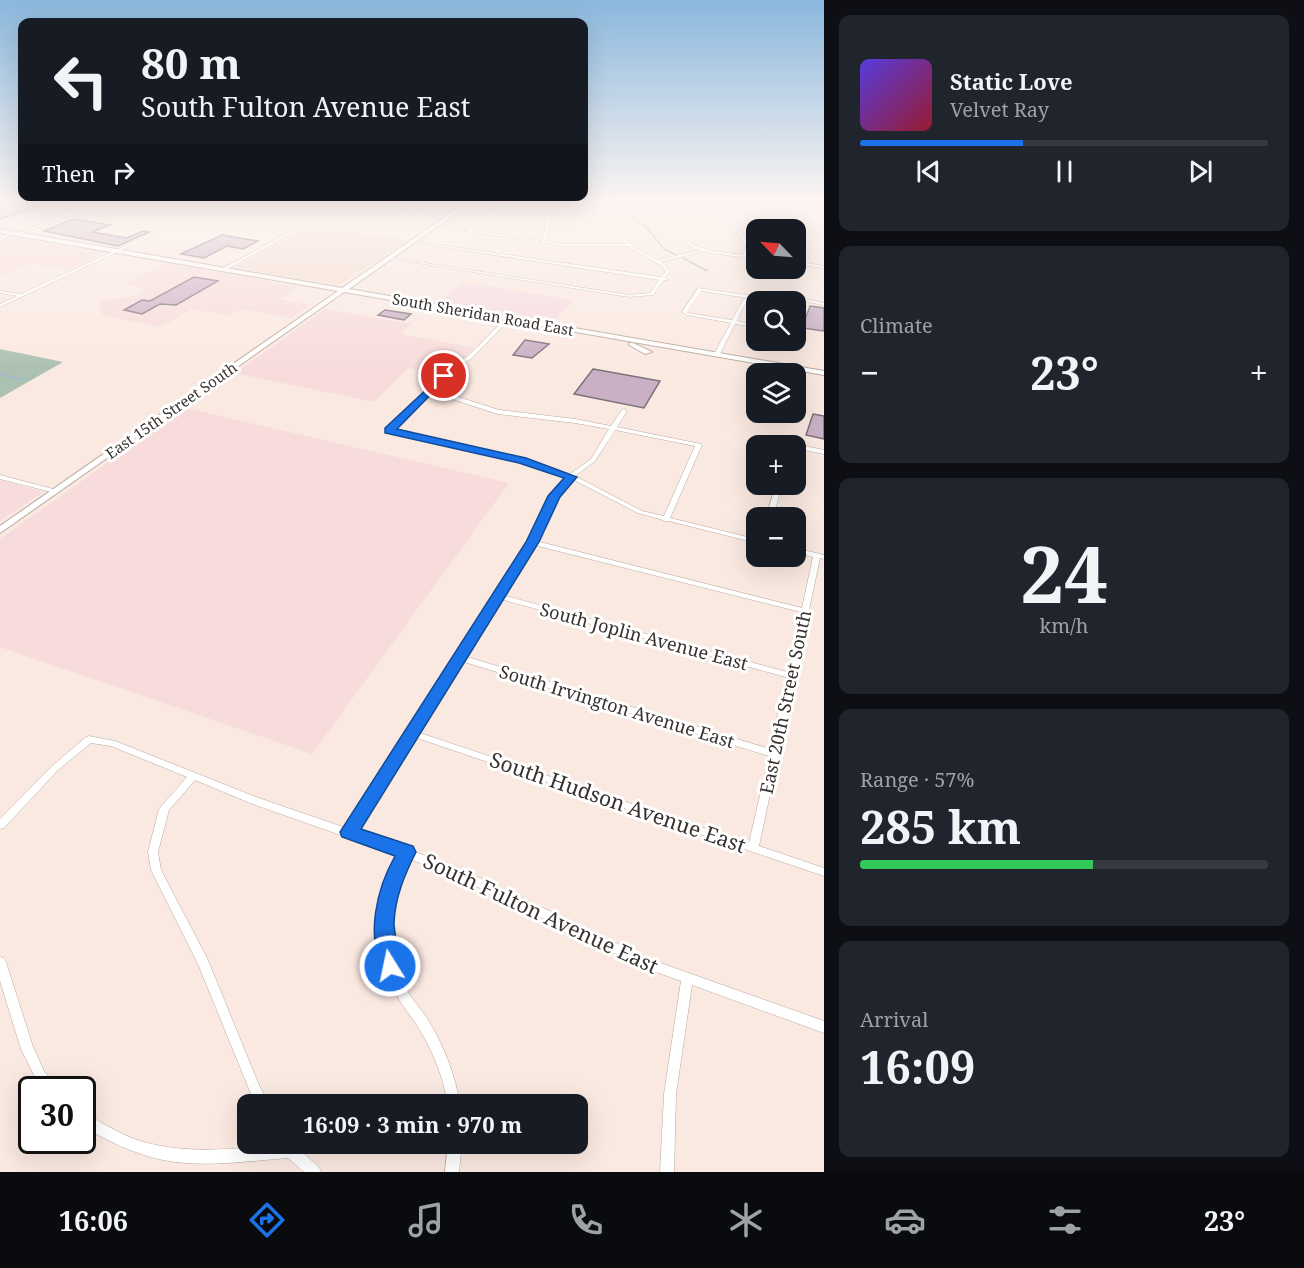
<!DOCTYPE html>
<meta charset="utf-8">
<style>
body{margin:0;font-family:"Noto Serif",serif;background:#20242c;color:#f1f3f6;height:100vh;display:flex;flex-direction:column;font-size:22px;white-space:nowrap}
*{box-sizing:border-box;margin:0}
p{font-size:20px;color:#9ea1a6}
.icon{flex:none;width:33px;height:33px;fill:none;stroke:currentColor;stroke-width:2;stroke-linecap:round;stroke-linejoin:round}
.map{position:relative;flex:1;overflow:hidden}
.side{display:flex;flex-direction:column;gap:15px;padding:15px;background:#0d0f14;width:480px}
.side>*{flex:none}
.guide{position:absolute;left:18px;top:18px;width:570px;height:183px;border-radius:12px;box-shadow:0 6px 24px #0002;background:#171b24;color:#f1f3f6;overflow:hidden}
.needle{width:39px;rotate:295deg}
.controls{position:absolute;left:746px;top:219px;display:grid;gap:12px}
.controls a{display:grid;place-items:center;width:60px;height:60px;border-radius:12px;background:#171b24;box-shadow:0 6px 24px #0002;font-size:30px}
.speed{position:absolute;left:18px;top:1076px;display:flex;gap:12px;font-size:30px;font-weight:700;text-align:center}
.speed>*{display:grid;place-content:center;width:78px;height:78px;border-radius:50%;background:#171b24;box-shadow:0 6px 24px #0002;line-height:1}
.speed .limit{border:3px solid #111;border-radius:9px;background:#fff;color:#111}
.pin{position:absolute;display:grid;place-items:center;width:51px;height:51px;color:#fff;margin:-26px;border:3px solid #fff;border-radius:50%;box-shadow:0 2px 6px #0007}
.me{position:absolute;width:66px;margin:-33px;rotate:350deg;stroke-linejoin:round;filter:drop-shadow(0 0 4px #0008)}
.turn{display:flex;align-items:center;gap:21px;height:126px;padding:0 24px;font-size:27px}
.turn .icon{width:78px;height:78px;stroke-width:2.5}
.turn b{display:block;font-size:42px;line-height:51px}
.then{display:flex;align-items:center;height:57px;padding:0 24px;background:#0003;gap:12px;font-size:22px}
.big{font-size:45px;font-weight:700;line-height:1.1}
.side .card{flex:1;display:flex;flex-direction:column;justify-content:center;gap:9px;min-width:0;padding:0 21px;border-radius:12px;background:#20242c}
.side .dial{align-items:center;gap:0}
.dial b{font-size:78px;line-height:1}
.song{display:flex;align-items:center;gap:18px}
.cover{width:72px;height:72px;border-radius:9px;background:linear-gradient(135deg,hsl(250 70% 55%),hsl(350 70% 35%))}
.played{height:6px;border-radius:3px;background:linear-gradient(90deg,#1a73e8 40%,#363941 40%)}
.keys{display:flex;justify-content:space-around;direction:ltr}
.heat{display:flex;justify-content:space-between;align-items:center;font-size:33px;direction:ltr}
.charge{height:9px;border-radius:4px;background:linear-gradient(90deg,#34c759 57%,#363941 0)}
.trip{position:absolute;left:237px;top:1094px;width:351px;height:60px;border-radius:12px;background:#171b24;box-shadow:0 6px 24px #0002;font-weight:700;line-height:60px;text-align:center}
.tabs{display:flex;height:96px;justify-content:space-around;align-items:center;background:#090b0e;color:#9ea1a6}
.tabs .icon{width:42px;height:42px}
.tabs .current{color:#1a73e8}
.tabs b{font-size:27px;color:#f1f3f6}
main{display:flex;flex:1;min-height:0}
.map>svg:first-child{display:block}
.commercial{fill:#f6dbe1}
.industrial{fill:#f7dcdb}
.built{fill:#f3dcd0}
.green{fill:#adc1b3}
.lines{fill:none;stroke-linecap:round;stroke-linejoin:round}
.stream{stroke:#9dbbcc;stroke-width:1.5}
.building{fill:#c9b0c5;stroke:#7c717b;stroke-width:1.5}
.street-casing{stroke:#b8a9a1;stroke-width:1}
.secondary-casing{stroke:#b8a9a1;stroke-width:2}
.street{fill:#fff;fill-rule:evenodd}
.secondary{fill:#fff;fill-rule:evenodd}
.route{fill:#1a73e8;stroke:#114b97;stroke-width:1.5}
.labels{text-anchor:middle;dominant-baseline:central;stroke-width:6;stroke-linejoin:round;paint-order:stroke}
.far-street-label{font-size:15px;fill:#38322f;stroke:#fff}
.street-label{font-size:18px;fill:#38322f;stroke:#fff}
.near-street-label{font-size:21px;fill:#38322f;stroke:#fff}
</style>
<main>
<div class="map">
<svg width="824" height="1172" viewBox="0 0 824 1172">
<rect width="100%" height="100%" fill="#fae9e1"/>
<path class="commercial" d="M463 282 574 300 553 321 438 302Z"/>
<path class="industrial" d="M0 203H92L16 231 0 228Z
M9 237 104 253 68 270 31 263 0 277V240Z
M166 263 298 287 279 299 310 305 291 318 241 309 229 316 192 309 161 327 102 315 99 307 102 301 133 296 147 289 125 284Z
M325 309 412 324 401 334 474 348 468 355 438 374 408 368 374 402 235 373Z
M185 408 509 483 312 754 0 647V539Z
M0 480 43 492 0 521Z"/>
<path class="built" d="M309 225 408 240 339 285 234 268Z"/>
<path class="green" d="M0 349 63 362 0 398Z"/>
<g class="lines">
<path class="stream" d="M617 203 647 228 664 249 678 256
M683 258 707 271
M0 375 26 380"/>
</g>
<path class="building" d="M0 203H31L45 205 0 219Z
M73 219 110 225 92 232 127 238 143 231 149 232 118 246 44 231Z
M222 235 258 241 243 249 227 246 204 258 181 254Z
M194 277 218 281 176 305 160 304 142 314 124 310 142 300 150 301Z
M810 306 824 308V331L802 328Z
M385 310 411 314 404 320 378 315Z
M525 340 549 344 532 358 513 355Z
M753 340H764L774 342 771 350 750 347Z
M593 369 660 381 644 408 574 394Z
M813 414 824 416V439L806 435Z"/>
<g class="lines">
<g class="street-casing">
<path id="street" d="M93 203H98L19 235 16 234Z
M218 203H222L0 307V304L17 296 0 293V291L21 294Z
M342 203H346L226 270 222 269Z
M368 203H376L454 214 452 215Z
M504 203H508L471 230 542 241C547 221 551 218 535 203H539C555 216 550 223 546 241L565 244H627L587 203H591L635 248 658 260 700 250C681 243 687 239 677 227 669 219 654 210 645 203H649L679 225 688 239 694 245 712 251 743 255 746 246 736 230 699 203H703L738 228 750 246 747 256 756 257V259L711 253 704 251 661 262 664 264 670 271 665 278 667 279V280H664L653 295 629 297 385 258 387 257 629 295 650 293 659 280 409 242 411 241 661 277 666 271 662 266 633 250 629 246H565L431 226 433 225 466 230Z
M748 203H752L794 230H789Z
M807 203H811L812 207 824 214V216L809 209Z
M795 231C805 239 810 250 807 263L824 266V268L795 264V262L803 263C806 246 797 244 795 231Z
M13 232 16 233 0 240V238Z
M698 288 753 296C777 292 800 298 824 303V305C807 302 763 291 749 301 743 305 740 315 737 321L756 325V327L735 324 720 354 717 356 714 354 731 323 687 315 682 312ZM701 291 748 298 743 300 732 320 688 313 687 312Z
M507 317 511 318 472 358 449 373 433 389 499 410 575 419 611 426 622 410 624 409 627 411 617 427 701 444 702 445 670 518 756 539V543L669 521H664L663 520 638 513 572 479 557 497 536 541 802 608 813 557 795 552V548L824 555V559L820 558 759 846 824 868V876L414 737 355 831 404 849 407 848 411 849 412 851 457 867 652 960 824 1021V1033L692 985 676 1094 674 1172H660L664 1094 681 981 645 968 449 873 409 859C388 902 385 949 408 992 413 1001 421 1009 427 1018 443 1044 455 1074 460 1104H448C443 1077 433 1051 418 1027 413 1018 405 1010 400 1001 373 951 375 906 400 856L250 803 195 780 169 810 158 852 161 870 207 958 259 1085 269 1104H256L249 1089 198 964 151 870 148 852 159 809 187 777 111 746 91 743 58 770 4 828 0 829V819L52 766 86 737 89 736 115 741 256 797 346 828 528 542 551 496 567 477 535 465 389 432 386 430 445 371 468 356ZM430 392 498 414 575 423 609 429 591 459 570 474 539 463 393 429ZM615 430 695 446 664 516 642 511 575 476 595 461ZM534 545 801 612 787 672 502 595ZM500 599 786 677 770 749 464 656ZM461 661 769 756 749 843 417 732Z
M795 444 824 450V454L795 448V446H792Z
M0 475 57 490 58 491 55 493 0 479Z
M776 484H782L773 518H766Z
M0 957 4 958 6 962 33 1047 44 1071 55 1085 57 1089H43L36 1079 21 1049 0 981Z
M82 1113C101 1121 117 1133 137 1140 184 1155 232 1149 280 1145L279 1143H293L295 1146 319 1167 321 1172H304L288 1158C247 1161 204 1168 163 1160 134 1154 108 1141 82 1126Z
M448 1143H462L459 1172H445Z"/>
</g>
<g class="secondary-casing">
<path id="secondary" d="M465 203H471L349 289 824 371V375L344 292 0 533V526L338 291 0 233V229L342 288Z
M629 343H633L652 352 645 354 629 345Z"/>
</g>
<use href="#street" class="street"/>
<use href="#secondary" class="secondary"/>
</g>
<linearGradient id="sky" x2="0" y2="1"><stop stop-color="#8ab7dd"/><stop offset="0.55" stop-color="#fdf5f2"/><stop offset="1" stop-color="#fdf5f2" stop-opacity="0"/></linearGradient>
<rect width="824" height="367" fill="url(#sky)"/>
<path class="route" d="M444 373 449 376 447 378 397 429 526 458 577 477 560 497 539 542 361 829 413 846 416 852C405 874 395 897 394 923 394 937 403 961 397 973L390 975 383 973C366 935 376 890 395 856L342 837 340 832 526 542 548 496 564 478 519 463 385 433V428Z"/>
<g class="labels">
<g class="far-street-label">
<text transform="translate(483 314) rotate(10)">South Sheridan Road East</text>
<text transform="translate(171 410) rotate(-35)">East 15th Street South</text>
</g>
<g class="street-label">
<text transform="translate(644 636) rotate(15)">South Joplin Avenue East</text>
<text transform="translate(785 702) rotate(-78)">East 20th Street South</text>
<text transform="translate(617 706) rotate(17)">South Irvington Avenue East</text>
</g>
<g class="near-street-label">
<text transform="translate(618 802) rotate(19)">South Hudson Avenue East</text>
<text transform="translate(541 913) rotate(25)">South Fulton Avenue East</text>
</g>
</g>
</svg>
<div class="controls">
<a><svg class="needle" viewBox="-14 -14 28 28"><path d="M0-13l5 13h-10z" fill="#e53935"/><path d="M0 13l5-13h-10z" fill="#9ea1a6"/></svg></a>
<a><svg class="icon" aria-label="search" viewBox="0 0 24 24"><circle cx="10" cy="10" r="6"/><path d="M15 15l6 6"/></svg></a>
<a><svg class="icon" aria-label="layers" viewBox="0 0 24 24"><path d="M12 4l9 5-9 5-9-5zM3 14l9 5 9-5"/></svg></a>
<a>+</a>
<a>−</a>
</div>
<div class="speed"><div class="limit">30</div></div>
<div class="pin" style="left:444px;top:376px;background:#d93025"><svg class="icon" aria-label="arrive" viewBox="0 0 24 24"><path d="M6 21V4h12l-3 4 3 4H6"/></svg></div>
<svg class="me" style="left:390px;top:966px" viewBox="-20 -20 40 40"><circle r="17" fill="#1a73e8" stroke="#fff" stroke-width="3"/><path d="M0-11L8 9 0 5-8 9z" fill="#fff"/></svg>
<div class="trip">16:09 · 3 min · 970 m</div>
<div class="guide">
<div class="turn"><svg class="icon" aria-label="left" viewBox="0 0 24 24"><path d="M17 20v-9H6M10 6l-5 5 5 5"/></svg><div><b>80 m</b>South Fulton Avenue East</div></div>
<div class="then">Then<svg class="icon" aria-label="right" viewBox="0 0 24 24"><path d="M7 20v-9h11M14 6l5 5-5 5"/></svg></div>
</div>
</div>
<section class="side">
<div class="card">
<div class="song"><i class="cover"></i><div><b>Static Love</b><p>Velvet Ray</p></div></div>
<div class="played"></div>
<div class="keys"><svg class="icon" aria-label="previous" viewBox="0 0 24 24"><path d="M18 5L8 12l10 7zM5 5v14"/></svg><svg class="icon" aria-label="pause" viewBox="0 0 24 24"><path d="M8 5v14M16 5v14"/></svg><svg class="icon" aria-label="next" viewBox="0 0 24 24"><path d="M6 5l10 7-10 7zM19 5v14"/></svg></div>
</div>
<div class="card"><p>Climate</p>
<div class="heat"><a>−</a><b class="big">23°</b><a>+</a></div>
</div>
<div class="card dial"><b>24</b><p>km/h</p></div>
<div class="card"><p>Range · 57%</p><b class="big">285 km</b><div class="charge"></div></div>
<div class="card"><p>Arrival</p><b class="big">16:09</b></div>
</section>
</main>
<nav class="tabs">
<b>16:06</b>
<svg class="icon current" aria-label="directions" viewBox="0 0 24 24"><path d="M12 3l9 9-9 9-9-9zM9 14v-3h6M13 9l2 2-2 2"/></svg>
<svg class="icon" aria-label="music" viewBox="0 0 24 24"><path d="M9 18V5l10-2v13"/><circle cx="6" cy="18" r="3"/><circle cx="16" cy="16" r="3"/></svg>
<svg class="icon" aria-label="phone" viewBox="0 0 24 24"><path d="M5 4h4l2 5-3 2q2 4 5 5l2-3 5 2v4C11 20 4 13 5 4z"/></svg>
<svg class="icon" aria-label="climate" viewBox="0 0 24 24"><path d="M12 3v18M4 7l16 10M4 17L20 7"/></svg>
<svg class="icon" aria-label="car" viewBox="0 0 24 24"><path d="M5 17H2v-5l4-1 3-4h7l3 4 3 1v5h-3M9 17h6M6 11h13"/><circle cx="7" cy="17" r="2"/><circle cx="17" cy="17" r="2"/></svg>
<svg class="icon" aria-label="filters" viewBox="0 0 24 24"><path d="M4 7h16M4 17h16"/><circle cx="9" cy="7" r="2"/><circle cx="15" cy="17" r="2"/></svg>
<b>23°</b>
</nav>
